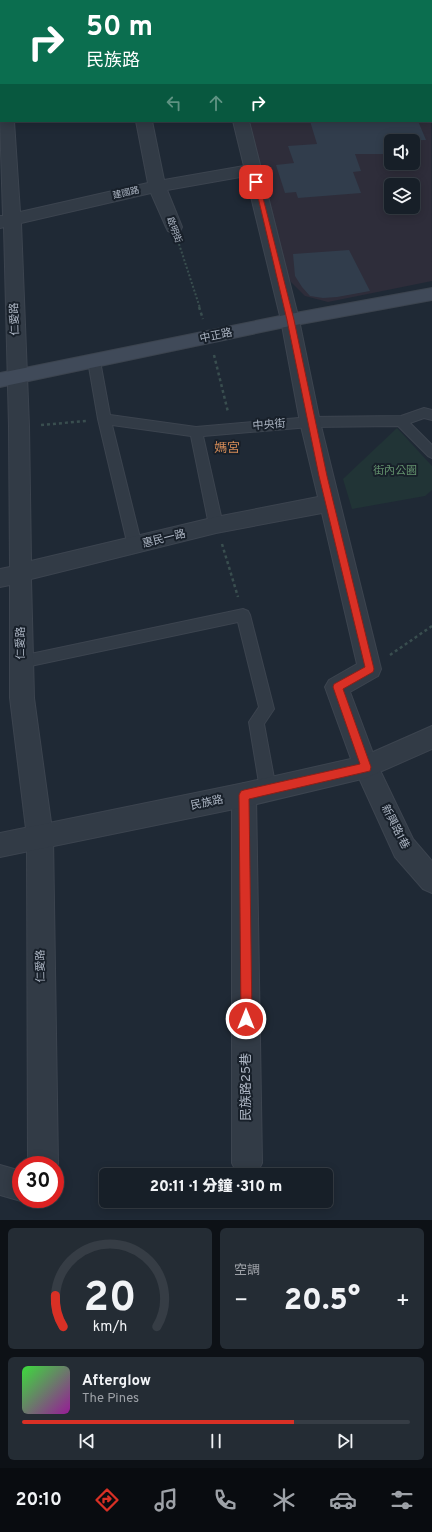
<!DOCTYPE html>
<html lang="zh-TW">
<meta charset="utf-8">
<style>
body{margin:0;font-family:Overpass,"Noto Sans TC",sans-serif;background:#242c34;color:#f1f3f6;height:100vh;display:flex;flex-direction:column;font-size:15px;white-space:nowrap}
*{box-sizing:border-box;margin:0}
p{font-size:13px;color:#9ea2a8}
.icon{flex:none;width:22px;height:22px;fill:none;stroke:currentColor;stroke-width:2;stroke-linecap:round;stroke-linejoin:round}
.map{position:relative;height:1220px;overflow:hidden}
.drawer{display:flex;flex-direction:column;gap:8px;padding:8px;background:#0d1116;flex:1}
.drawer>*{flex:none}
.banner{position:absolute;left:0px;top:0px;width:432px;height:122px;box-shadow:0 2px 10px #0003,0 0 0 1px #363d45;background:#0b6e4f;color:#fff;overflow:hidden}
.buttons{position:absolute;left:384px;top:134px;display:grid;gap:8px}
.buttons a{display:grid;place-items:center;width:36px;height:36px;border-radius:6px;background:#171f28;box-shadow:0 2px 10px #0003,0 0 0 1px #363d45;font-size:20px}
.speed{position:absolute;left:12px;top:1156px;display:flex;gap:8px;font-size:20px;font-weight:700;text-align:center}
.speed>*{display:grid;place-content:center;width:52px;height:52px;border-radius:50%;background:#171f28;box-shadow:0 2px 10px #0003,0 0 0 1px #363d45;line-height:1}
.speed .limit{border:6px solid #d22;background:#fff;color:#111}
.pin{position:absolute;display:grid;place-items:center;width:34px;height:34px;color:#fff;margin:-17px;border-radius:8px;box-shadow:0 2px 6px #0006}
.me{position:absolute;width:44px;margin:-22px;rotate:0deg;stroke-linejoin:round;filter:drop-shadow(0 0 3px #0008)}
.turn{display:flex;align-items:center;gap:14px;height:84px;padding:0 20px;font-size:18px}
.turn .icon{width:52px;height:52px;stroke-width:2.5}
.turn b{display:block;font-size:28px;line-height:34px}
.lanes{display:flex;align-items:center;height:38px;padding:0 20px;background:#0003;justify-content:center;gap:20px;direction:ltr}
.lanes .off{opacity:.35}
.big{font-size:30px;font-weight:800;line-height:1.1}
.drawer .tile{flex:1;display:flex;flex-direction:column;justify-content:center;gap:6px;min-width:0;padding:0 14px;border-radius:6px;background:#242c34}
.drawer .dial{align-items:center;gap:0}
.dial svg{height:104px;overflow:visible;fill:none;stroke:#363d45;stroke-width:7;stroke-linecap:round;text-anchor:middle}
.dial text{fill:#f1f3f6;stroke:none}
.song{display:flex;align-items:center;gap:12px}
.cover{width:48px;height:48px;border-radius:6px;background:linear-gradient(135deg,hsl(120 70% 55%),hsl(300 70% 35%))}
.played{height:4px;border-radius:2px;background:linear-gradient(90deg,#d93025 70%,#363d45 70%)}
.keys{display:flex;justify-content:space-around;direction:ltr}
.heat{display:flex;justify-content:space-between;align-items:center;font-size:22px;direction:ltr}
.drawer .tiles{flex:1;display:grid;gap:8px;grid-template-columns:1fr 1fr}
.tile:last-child{grid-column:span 2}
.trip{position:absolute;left:99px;top:1168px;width:234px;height:40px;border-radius:6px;background:#171f28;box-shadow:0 2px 10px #0003,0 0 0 1px #363d45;font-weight:800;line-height:40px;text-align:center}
.menu{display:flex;height:64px;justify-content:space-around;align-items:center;background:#090c10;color:#9ea2a8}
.menu .icon{width:28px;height:28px}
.menu .selected{color:#d93025}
.menu b{font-size:18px;color:#f1f3f6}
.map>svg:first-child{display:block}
.medical{fill:#2e2d3a;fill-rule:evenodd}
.green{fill:#213436}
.building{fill:#313d4c}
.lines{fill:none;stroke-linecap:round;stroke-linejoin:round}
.service-casing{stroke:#3c444f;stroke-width:2}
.minor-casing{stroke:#3c444f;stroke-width:2}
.tertiary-casing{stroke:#3c444f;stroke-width:2}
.secondary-casing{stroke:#3c444f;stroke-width:2}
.path-far1{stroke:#394e4f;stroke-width:2;stroke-dasharray:2 2;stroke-linecap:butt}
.path{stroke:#394e4f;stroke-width:2.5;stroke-dasharray:3 3;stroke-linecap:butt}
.service{fill:#323b46;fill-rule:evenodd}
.minor{fill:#323b46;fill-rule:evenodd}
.tertiary{fill:#323b46;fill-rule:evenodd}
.secondary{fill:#404a59;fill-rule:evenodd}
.route{fill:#d93025;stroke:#8d1f18}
.labels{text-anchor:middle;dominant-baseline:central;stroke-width:4;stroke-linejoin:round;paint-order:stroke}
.far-street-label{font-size:9px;fill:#acb5c3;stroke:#18202a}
.street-label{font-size:11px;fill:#acb5c3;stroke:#18202a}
.park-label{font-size:11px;fill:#64936e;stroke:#18202a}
.quarter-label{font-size:13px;fill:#d28a57;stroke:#18202a}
.near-street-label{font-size:13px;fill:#acb5c3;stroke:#18202a}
</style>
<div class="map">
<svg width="432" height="1220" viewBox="0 0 432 1220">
<rect width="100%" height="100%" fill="#1f2935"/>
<path class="medical" d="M431 62 432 281 328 302 305 296 291 282 281 264 250 121H431ZM391 141H413V163H391ZM391 185H413V207H391Z"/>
<path class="green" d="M397 428 432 466V490L425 496 352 509 343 479Z"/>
<path class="building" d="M310 121H418L426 140 391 141V154H355L361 171 353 172 361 193 298 198 296 192 285 193 276 165 294 163 288 146 317 144Z
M349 250 370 291 337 297 323 298 310 296 302 287 295 276 293 254Z"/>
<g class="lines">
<g class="service-casing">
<path id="service" d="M94 357 98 358 100 361 110 415 196 427 310 417 401 416 424 408 432 410V420L424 418 410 423 432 445V458L428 456 398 426 310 427 203 436 223 525 221 529 216 530 211 529 209 525 191 436 112 425 142 546 140 550 135 552 130 550 128 546 98 419 88 361 90 358Z
M243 609 248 611 250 615 274 709 264 724 276 789 273 794 268 796 263 794 260 789 249 722 259 707 238 622 21 668 16 667 14 662 16 657 21 656Z"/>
</g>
<g class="minor-casing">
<path id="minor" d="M0 0H8L9 1H1V5Z
M205 0H219L220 1H206Z
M431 35H432V43H431Z
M0 86H1V96H0Z
M0 118 1 121H14L20 212 148 183 136 121H152L164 180 244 166 233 121H249L299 320 320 422 381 669 378 676 350 692 377 764 413 839 432 861V893L423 889 395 857 354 767 325 687 329 680 357 664 322 513 216 533 31 579 34 698 53 837 58 1165 55 1171V1165H28L27 837 10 698V585L0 587V569L10 567 9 426 4 227 0 228V216H3ZM246 176 281 320 300 422 318 497 216 517 31 561 29 426 21 223 151 193 166 227 168 231 174 233 180 231 182 227 167 190Z
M244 783 253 787 256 795 262 1163 257 1173 253 1175 237 1173 232 1163V795L235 787Z
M0 1165 21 1171V1199H25L21 1201 0 1195Z"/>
</g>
<g class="tertiary-casing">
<path id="tertiary" d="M432 726V749L366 778 244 807 0 857V833L244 783 364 756Z"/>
</g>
<g class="secondary-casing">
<path id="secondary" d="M432 288V300L290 326 0 387V373L290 314Z"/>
</g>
<path class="path-far1" d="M179 244 200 308"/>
<path class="path" d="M199 307 203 319
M214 355 228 412
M41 425 86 421
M222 544 238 597
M390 655 432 626"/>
<use href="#service" class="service"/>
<use href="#minor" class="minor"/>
<use href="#tertiary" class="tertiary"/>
<use href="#secondary" class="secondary"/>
</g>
<path class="route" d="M254 180 259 182 294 320 327 476 374 669 373 672 343 689 371 767 370 771 249 799 252 1019 250 1023 246 1025 242 1023 241 1019 239 795 241 791 244 790 360 764 333 687 334 684 365 667 319 476 287 320Z"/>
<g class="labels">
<g class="far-street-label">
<text transform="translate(126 193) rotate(-13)">建國路</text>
<text transform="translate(174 230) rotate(70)">啟明街</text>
</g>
<g class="street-label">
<text transform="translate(15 319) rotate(-92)">仁愛路</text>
<text transform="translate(216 336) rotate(-12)">中正路</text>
<text transform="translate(269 425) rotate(-4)">中央街</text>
<text transform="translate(164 539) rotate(-14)">惠民一路</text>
<text transform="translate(21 643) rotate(-90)">仁愛路</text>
<text transform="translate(207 803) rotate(-12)">民族路</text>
<text transform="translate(395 827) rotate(63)">新興路1巷</text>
<text transform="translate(41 966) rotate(-91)">仁愛路</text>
</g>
<g class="park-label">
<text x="395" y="471">街內公園</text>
</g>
<g class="quarter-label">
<text x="227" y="449">媽宮</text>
</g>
<g class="near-street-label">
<text transform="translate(247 1087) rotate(-90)">民族路25巷</text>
</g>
</g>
</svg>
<div class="buttons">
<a><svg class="icon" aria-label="sound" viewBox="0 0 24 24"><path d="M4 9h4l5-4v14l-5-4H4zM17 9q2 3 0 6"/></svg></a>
<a><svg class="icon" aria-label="layers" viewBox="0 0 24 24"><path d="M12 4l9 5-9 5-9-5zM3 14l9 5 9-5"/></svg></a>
</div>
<div class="speed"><div class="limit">30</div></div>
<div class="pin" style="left:256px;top:182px;background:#d93025"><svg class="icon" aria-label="arrive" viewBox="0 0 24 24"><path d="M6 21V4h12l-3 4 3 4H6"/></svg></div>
<svg class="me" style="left:246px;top:1019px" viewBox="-20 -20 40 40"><circle r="17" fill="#d93025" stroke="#fff" stroke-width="3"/><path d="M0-11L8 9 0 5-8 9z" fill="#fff"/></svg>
<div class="trip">20:11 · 1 分鐘 · 310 m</div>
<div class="banner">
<div class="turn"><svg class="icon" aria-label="right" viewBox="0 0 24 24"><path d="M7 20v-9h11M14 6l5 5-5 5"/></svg><div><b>50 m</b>民族路</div></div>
<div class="lanes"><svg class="icon off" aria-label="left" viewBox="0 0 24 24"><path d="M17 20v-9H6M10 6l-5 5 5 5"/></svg><svg class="icon off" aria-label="ahead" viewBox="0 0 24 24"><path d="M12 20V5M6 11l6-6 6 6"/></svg><svg class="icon" aria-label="right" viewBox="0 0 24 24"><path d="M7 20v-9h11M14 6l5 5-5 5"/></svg></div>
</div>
</div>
<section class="drawer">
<div class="tiles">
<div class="tile dial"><svg viewBox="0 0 100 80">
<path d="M14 69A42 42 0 1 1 86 69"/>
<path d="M14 69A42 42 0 0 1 8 45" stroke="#d93025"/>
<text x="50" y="56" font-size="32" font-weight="700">20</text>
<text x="50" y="72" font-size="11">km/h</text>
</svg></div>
<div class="tile"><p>空調</p>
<div class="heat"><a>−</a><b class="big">20.5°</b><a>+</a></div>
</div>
<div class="tile">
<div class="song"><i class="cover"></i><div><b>Afterglow</b><p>The Pines</p></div></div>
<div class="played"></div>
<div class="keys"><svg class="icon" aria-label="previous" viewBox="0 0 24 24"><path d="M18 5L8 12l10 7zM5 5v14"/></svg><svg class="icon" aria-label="pause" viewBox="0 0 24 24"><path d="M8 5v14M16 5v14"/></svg><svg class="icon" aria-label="next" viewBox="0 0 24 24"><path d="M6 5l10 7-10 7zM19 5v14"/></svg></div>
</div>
</div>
</section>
<nav class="menu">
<b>20:10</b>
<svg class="icon selected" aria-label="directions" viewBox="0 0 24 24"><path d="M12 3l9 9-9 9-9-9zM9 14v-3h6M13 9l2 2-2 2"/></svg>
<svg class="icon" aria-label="music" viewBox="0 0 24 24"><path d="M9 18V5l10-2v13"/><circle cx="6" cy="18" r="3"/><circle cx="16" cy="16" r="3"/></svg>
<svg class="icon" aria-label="phone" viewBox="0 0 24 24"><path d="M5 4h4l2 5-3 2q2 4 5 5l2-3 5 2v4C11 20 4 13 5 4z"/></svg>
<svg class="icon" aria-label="climate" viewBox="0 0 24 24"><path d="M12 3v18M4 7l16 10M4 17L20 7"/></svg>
<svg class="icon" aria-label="car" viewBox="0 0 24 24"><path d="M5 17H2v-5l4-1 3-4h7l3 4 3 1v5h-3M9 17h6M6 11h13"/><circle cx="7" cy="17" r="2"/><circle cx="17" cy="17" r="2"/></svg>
<svg class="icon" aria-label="filters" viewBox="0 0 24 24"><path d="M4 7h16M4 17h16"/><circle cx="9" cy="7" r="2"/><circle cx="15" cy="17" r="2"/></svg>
</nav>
